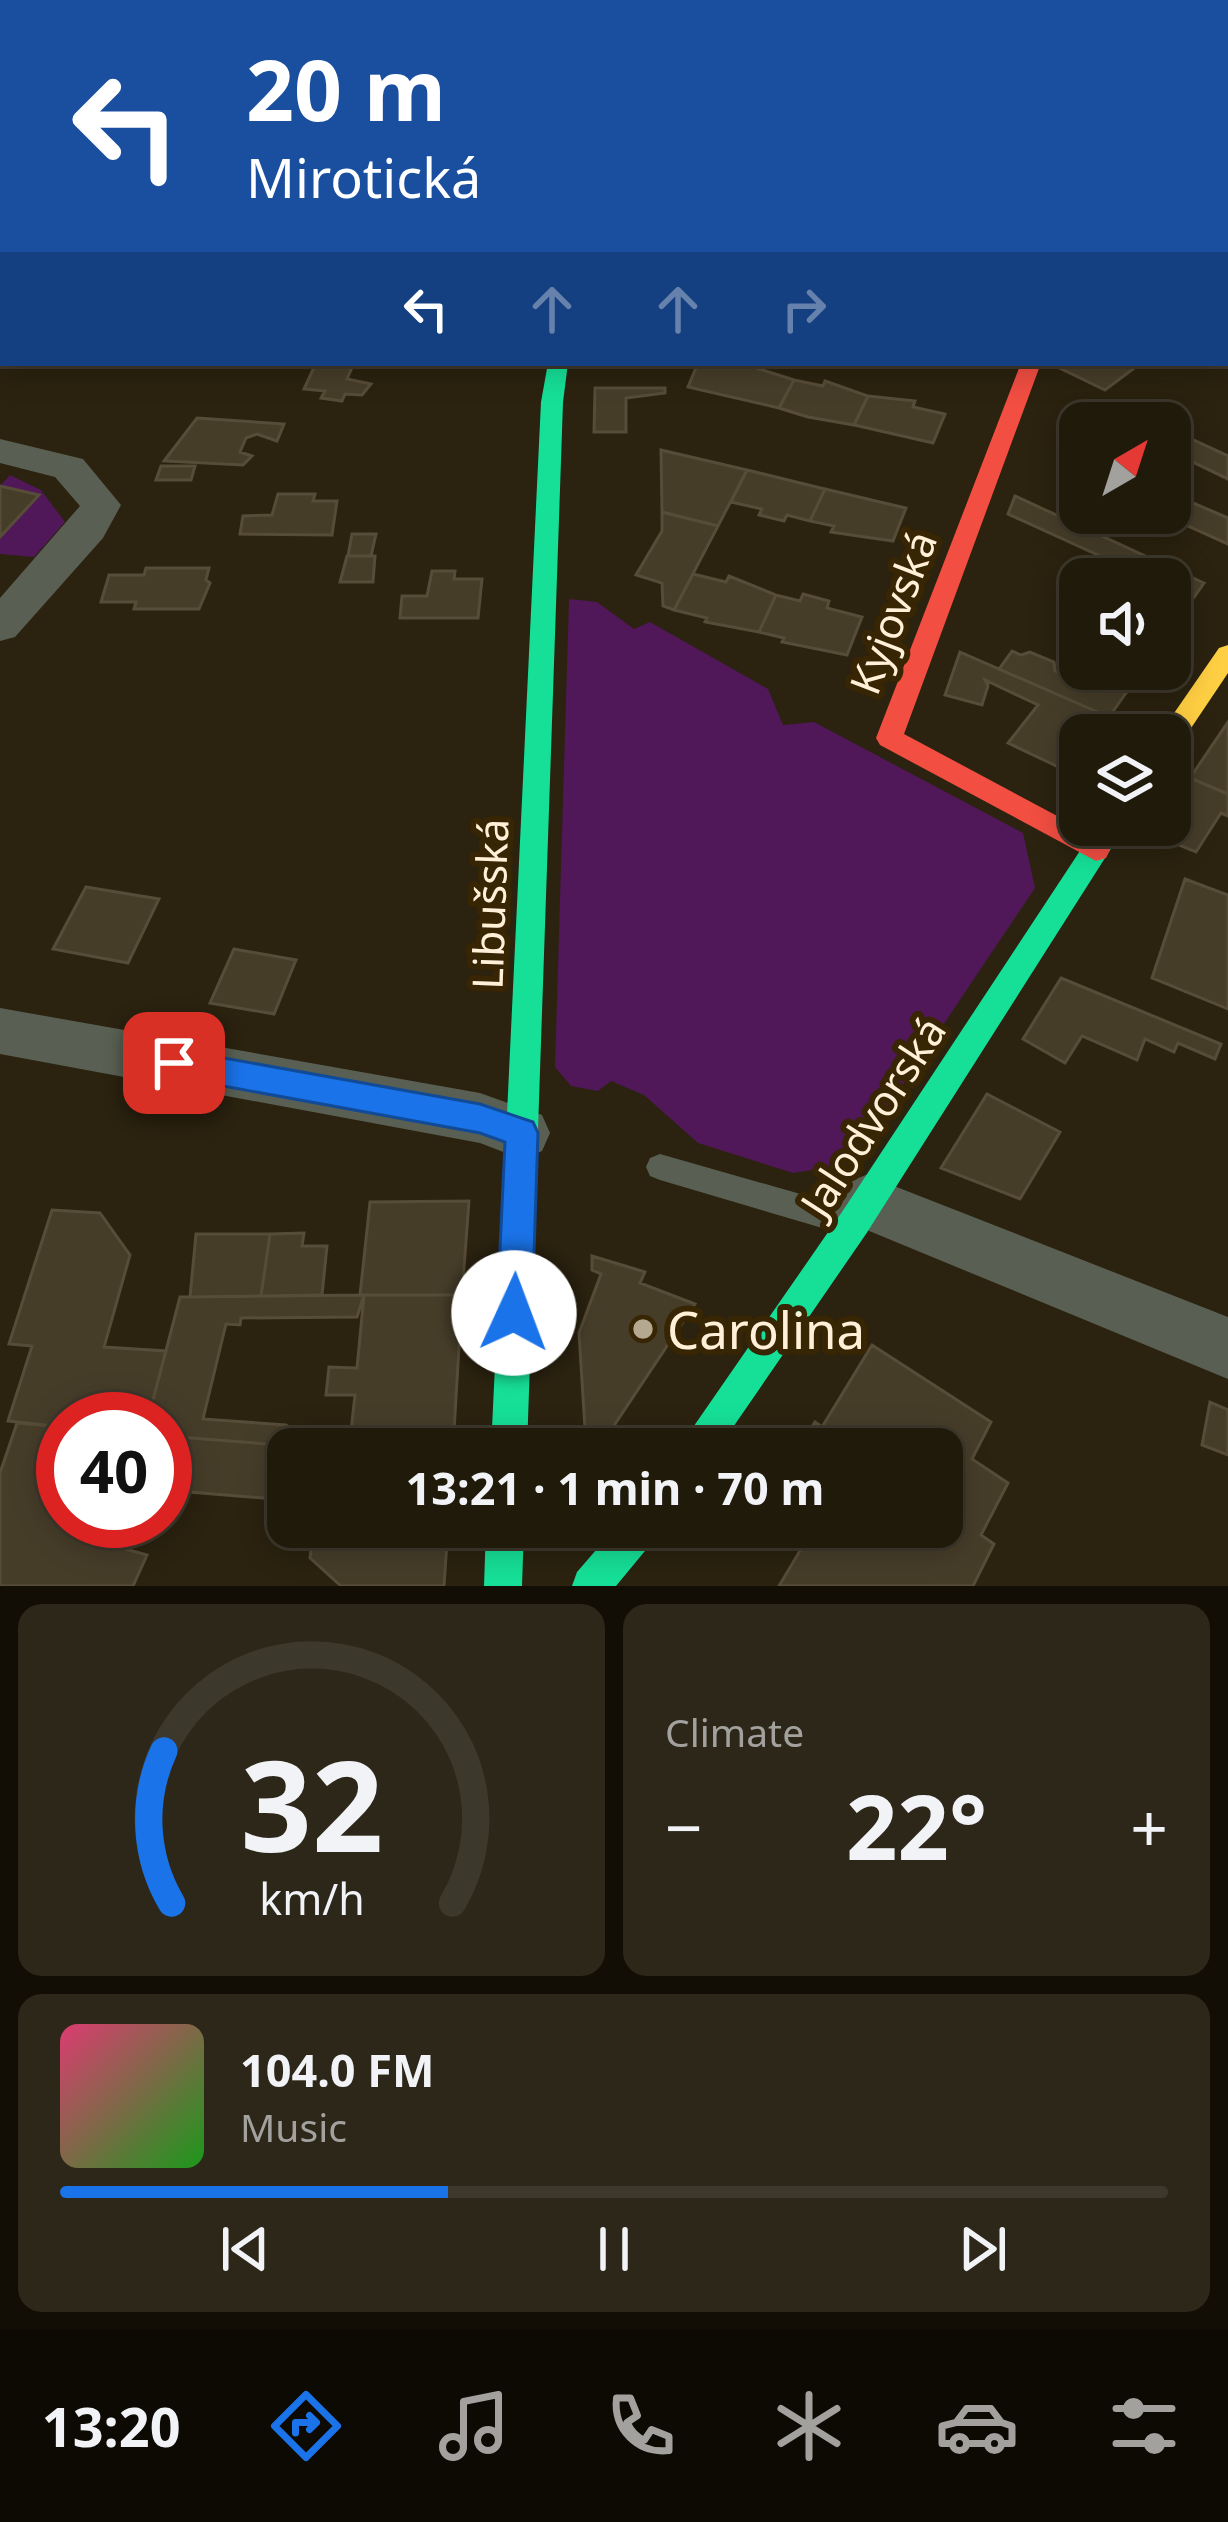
<!DOCTYPE html>
<meta charset="utf-8">
<style>
body{margin:0;font-family:"Noto Sans",sans-serif;background:#2d2719;color:#f1f3f6;height:100vh;display:flex;flex-direction:column;font-size:45px;white-space:nowrap}
*{box-sizing:border-box;margin:0}
p{font-size:39px;color:#a2a19d}
.icon{flex:none;width:66px;height:66px;fill:none;stroke:currentColor;stroke-width:2;stroke-linecap:round;stroke-linejoin:round}
.map{position:relative;height:1586px;overflow:hidden}
.details{display:flex;flex-direction:column;gap:18px;padding:18px;background:#120e06;flex:1}
.details>*{flex:none}
.top-card{position:absolute;left:0px;top:0px;width:1230px;height:366px;box-shadow:0 6px 30px #0003,0 0 0 3px #3d382c;background:#1a4fa0;color:#fff;overflow:hidden}
.needle{width:78px;rotate:39deg}
.fabs{position:absolute;left:1059px;top:402px;display:grid;gap:24px}
.fabs a{display:grid;place-items:center;width:132px;height:132px;border-radius:24px;background:#201a0b;box-shadow:0 6px 30px #0003,0 0 0 3px #3d382c;font-size:60px}
.speed{position:absolute;left:36px;top:1392px;display:flex;gap:24px;font-size:60px;font-weight:700;text-align:center}
.speed>*{display:grid;place-content:center;width:156px;height:156px;border-radius:50%;background:#201a0b;box-shadow:0 6px 30px #0003,0 0 0 3px #3d382c;line-height:1}
.speed .limit{border:18px solid #d22;background:#fff;color:#111}
.pin{position:absolute;display:grid;place-items:center;width:102px;height:102px;color:#fff;margin:-51px;border-radius:24px;box-shadow:0 6px 18px #0006}
.me{position:absolute;width:132px;margin:-66px;rotate:2deg;stroke-linejoin:round;filter:drop-shadow(0 0 9px #0008)}
.turn{display:flex;align-items:center;gap:42px;height:252px;padding:0 48px;font-size:54px}
.turn .icon{width:156px;height:156px;stroke-width:2.5}
.turn b{display:block;font-size:84px;line-height:102px}
.lanes{display:flex;align-items:center;height:114px;padding:0 48px;background:#0003;justify-content:center;gap:60px;direction:ltr}
.lanes .off{opacity:.35}
.big{font-size:90px;font-weight:700;line-height:1.1}
.details .widget{flex:1;display:flex;flex-direction:column;justify-content:center;gap:18px;min-width:0;padding:0 42px;border-radius:24px;background:#2d2719}
.details .dial{align-items:center;gap:0}
.dial svg{height:312px;overflow:visible;fill:none;stroke:#3d382c;stroke-width:7;stroke-linecap:round;text-anchor:middle}
.dial text{fill:#f1f3f6;stroke:none}
.song{display:flex;align-items:center;gap:36px}
.cover{width:144px;height:144px;border-radius:18px;background:linear-gradient(135deg,hsl(340 70% 55%),hsl(120 70% 35%))}
.played{height:12px;border-radius:6px;background:linear-gradient(90deg,#1a73e8 35%,#3d382c 35%)}
.keys{display:flex;justify-content:space-around;direction:ltr}
.heat{display:flex;justify-content:space-between;align-items:center;font-size:66px;direction:ltr}
.details .tiles{flex:1;display:grid;gap:18px;grid-template-columns:1fr 1fr}
.widget:last-child{grid-column:span 2}
.trip{position:absolute;left:267px;top:1428px;width:696px;height:120px;border-radius:24px;background:#201a0b;box-shadow:0 6px 30px #0003,0 0 0 3px #3d382c;font-weight:700;line-height:120px;text-align:center}
.tabs{display:flex;height:192px;justify-content:space-around;align-items:center;background:#0d0a04;color:#a2a19d}
.tabs .icon{width:84px;height:84px}
.tabs .active{color:#1a73e8}
.tabs b{font-size:54px;color:#f1f3f6}
.map>svg:first-child{display:block}
.green{fill:#501859}
.building{fill:#463d29;stroke:#574c37;stroke-width:3}
.lines{fill:none;stroke-linecap:round;stroke-linejoin:round}
.lane{fill:#596053;fill-rule:evenodd}
.street{fill:#596053;fill-rule:evenodd}
.fast{fill:#16e098;fill-rule:evenodd}
.slow{fill:#ffcf43;fill-rule:evenodd}
.jam{fill:#f24e42;fill-rule:evenodd}
.route{fill:#1a73e8;stroke:#114b97;stroke-width:3}
.poi-dot{fill:#b5a891;stroke:#372503;stroke-width:4.5}
.labels{text-anchor:middle;dominant-baseline:central;stroke-width:12;stroke-linejoin:round;paint-order:stroke}
.street-label{font-size:42px;fill:#fff0d7;stroke:#372503}
.near-poi-label{font-size:51px;fill:#fff0d7;stroke:#372503;text-anchor:start}
</style>
<div class="map">
<svg width="1228" height="1586" viewBox="0 0 1228 1586">
<rect width="100%" height="100%" fill="#2b220f"/>
<path class="green" d="M10 475 41 490 65 522 34 557 0 554V537L38 496 0 486Z
M569 599 597 602 634 629 650 622 768 689 783 725 814 722 1023 833 1035 888 850 1164 793 1173 698 1143 644 1095 611 1081 598 1091 571 1086 555 1067Z"/>
<path class="building" d="M0 81 3 82V267L0 266Z
M316 363H354L347 379 371 384 362 395 345 394 342 401 321 398 325 391 304 389Z
M698 363H741L794 380 779 408 688 387Z
M1049 363H1141L1105 390Z
M794 380 823 386 825 381 868 396 854 425 808 417 779 408Z
M595 388H665V393L626 398V432H594Z
M868 396 915 401 913 407 945 414 933 443 854 425Z
M1126 408 1158 423H1108Z
M197 418 284 424 277 441 257 434 246 438 240 452 252 456 243 465 164 461Z
M1170 429 1228 456V479L1170 451Z
M661 450 747 470 718 526 662 512Z
M161 466H195L191 480H156Z
M747 470 825 489 810 521 787 515 784 521 759 515 762 509 731 502Z
M0 486 39 495 0 537Z
M825 489 906 508 893 541 831 532 834 526 810 521Z
M1170 493 1228 518V544L1159 513H1170Z
M278 494H315L313 501H337L332 535 240 534 243 516 272 515Z
M1015 496 1204 583 1170 631V579L1144 576 1008 514Z
M662 512 718 526 674 610 663 606 662 583 636 575 662 531Z
M352 534H376L371 556H348Z
M347 556H375L373 582H340Z
M146 568H209L206 580 210 583 199 609H134L136 602H101L109 575H144Z
M432 571H455L454 579H482L478 618H400L402 596H427Z
M693 574 726 582 729 576 776 595 759 632 705 622 707 618 674 610Z
M803 594 829 601 827 608 862 617 847 655 782 642 784 638 759 632 776 595 800 601Z
M1012 651 1021 655 1030 652 1054 662 1055 671 1075 679 1083 669H1143L1109 717 999 669Z
M960 652 1109 717 1095 735H1080V757L1069 772 1008 743 1038 705 985 680 988 686 982 705 945 695Z
M1228 722V794L1190 778Z
M1190 778 1228 794V816L1221 813 1196 852 1154 835 1160 825H1170V810Z
M1185 879 1228 895V1009L1152 978Z
M86 887 159 899 128 963 53 949Z
M234 949 296 960 274 1014 210 1003Z
M1061 978 1221 1044 1215 1059 1178 1043 1174 1052 1145 1039 1137 1060 1082 1036 1065 1063 1023 1039Z
M987 1094 1060 1132 1020 1199 941 1168Z
M469 1201 462 1295H360L370 1202Z
M52 1210 100 1213 130 1255 104 1347 166 1351 148 1419H63V1427L8 1421 32 1346 9 1344Z
M304 1233 302 1246H327L322 1295 261 1296 270 1234Z
M196 1234H270L261 1296 190 1297Z
M592 1256 645 1272 640 1283 695 1304 609 1433 585 1429 579 1333 601 1274 592 1270Z
M364 1295H462L453 1449H349L355 1395H326L329 1367 357 1368Z
M364 1295 357 1317 241 1318 240 1325 226 1324 203 1419 286 1425 320 1448 165 1436V1419H148L180 1297Z
M872 1345 991 1422 972 1459 1008 1483 981 1535 994 1544 973 1586H779L807 1539 790 1527H942V1449H798L815 1422 822 1427Z
M1210 1402 1228 1410V1455L1202 1445Z
M17 1423 63 1427V1521H98L93 1540 147 1555 133 1586H0V1473Z
M165 1436 320 1448 324 1449H288V1500L165 1490Z
M314 1527H448L444 1586H341L310 1558Z"/>
<g class="lines">
<path class="lane" d="M156 0H173L154 3Z
M660 1154 846 1207 856 1211 861 1221 856 1231 846 1235 660 1180 650 1176 646 1167 650 1158Z"/>
<path class="street" d="M948 0H983L985 3H950Z
M1227 82H1228V100H1227Z
M0 439 83 459 121 505 103 538 15 637 0 641V598L80 506 55 477 0 463Z
M0 1008 480 1093 542 1115 550 1133 542 1151 522 1159 480 1143 0 1054Z
M866 1175 1228 1317V1379L845 1221 837 1202 845 1183Z"/>
<path class="fast" d="M0 18H3V28H0Z
M548 363H568L563 402 527 1449H491L541 402Z
M1097 825H1126L866 1234 718 1449H678L842 1212Z
M486 1527H524L522 1586H484Z
M616 1527H660L654 1540 616 1586H572L577 1572Z"/>
<path class="slow" d="M731 0H747L730 3Z
M1228 645V673L1179 746 1170 749V735L1161 732 1219 648Z"/>
<path class="jam" d="M1021 363H1041L904 734 1106 842 1110 850 1106 858 1096 861 880 745 876 738Z"/>
</g>
<path class="route" d="M174 1049 480 1104 533 1122 538 1133 532 1313 527 1325 514 1330 502 1325 497 1313 505 1142 480 1133 174 1077 163 1073 159 1063 163 1053Z"/>
<circle class="poi-dot" cx="643" cy="1329" r="12"/>
<g class="labels">
<g class="street-label">
<text transform="translate(892 612) rotate(-69)">Kyjovská</text>
<text transform="translate(489 904) rotate(-88)">Libušská</text>
<text transform="translate(872 1116) rotate(-57)">Jalodvorská</text>
</g>
<g class="near-poi-label">
<text x="667" y="1329">Carolina</text>
</g>
</g>
</svg>
<div class="fabs">
<a><svg class="needle" viewBox="-14 -14 28 28"><path d="M0-13l5 13h-10z" fill="#e53935"/><path d="M0 13l5-13h-10z" fill="#a2a19d"/></svg></a>
<a><svg class="icon" aria-label="sound" viewBox="0 0 24 24"><path d="M4 9h4l5-4v14l-5-4H4zM17 9q2 3 0 6"/></svg></a>
<a><svg class="icon" aria-label="layers" viewBox="0 0 24 24"><path d="M12 4l9 5-9 5-9-5zM3 14l9 5 9-5"/></svg></a>
</div>
<div class="speed"><div class="limit">40</div></div>
<div class="pin" style="left:174px;top:1063px;background:#d93025"><svg class="icon" aria-label="arrive" viewBox="0 0 24 24"><path d="M6 21V4h12l-3 4 3 4H6"/></svg></div>
<svg class="me" style="left:514px;top:1313px" viewBox="-20 -20 40 40"><circle r="19" fill="#fff"/><path d="M0-13L10 11 0 6-10 11z" fill="#1a73e8"/></svg>
<div class="trip">13:21 · 1 min · 70 m</div>
<div class="top-card">
<div class="turn"><svg class="icon" aria-label="left" viewBox="0 0 24 24"><path d="M17 20v-9H6M10 6l-5 5 5 5"/></svg><div><b>20 m</b>Mirotická</div></div>
<div class="lanes"><svg class="icon" aria-label="left" viewBox="0 0 24 24"><path d="M17 20v-9H6M10 6l-5 5 5 5"/></svg><svg class="icon off" aria-label="ahead" viewBox="0 0 24 24"><path d="M12 20V5M6 11l6-6 6 6"/></svg><svg class="icon off" aria-label="ahead" viewBox="0 0 24 24"><path d="M12 20V5M6 11l6-6 6 6"/></svg><svg class="icon off" aria-label="right" viewBox="0 0 24 24"><path d="M7 20v-9h11M14 6l5 5-5 5"/></svg></div>
</div>
</div>
<section class="details">
<div class="tiles">
<div class="widget dial"><svg viewBox="0 0 100 80">
<path d="M14 69A42 42 0 1 1 86 69"/>
<path d="M14 69A42 42 0 0 1 12 30" stroke="#1a73e8"/>
<text x="50" y="56" font-size="32" font-weight="700">32</text>
<text x="50" y="72" font-size="11">km/h</text>
</svg></div>
<div class="widget"><p>Climate</p>
<div class="heat"><a>−</a><b class="big">22°</b><a>+</a></div>
</div>
<div class="widget">
<div class="song"><i class="cover"></i><div><b>104.0 FM</b><p>Music</p></div></div>
<div class="played"></div>
<div class="keys"><svg class="icon" aria-label="previous" viewBox="0 0 24 24"><path d="M18 5L8 12l10 7zM5 5v14"/></svg><svg class="icon" aria-label="pause" viewBox="0 0 24 24"><path d="M8 5v14M16 5v14"/></svg><svg class="icon" aria-label="next" viewBox="0 0 24 24"><path d="M6 5l10 7-10 7zM19 5v14"/></svg></div>
</div>
</div>
</section>
<nav class="tabs">
<b>13:20</b>
<svg class="icon active" aria-label="directions" viewBox="0 0 24 24"><path d="M12 3l9 9-9 9-9-9zM9 14v-3h6M13 9l2 2-2 2"/></svg>
<svg class="icon" aria-label="music" viewBox="0 0 24 24"><path d="M9 18V5l10-2v13"/><circle cx="6" cy="18" r="3"/><circle cx="16" cy="16" r="3"/></svg>
<svg class="icon" aria-label="phone" viewBox="0 0 24 24"><path d="M5 4h4l2 5-3 2q2 4 5 5l2-3 5 2v4C11 20 4 13 5 4z"/></svg>
<svg class="icon" aria-label="climate" viewBox="0 0 24 24"><path d="M12 3v18M4 7l16 10M4 17L20 7"/></svg>
<svg class="icon" aria-label="car" viewBox="0 0 24 24"><path d="M5 17H2v-5l4-1 3-4h7l3 4 3 1v5h-3M9 17h6M6 11h13"/><circle cx="7" cy="17" r="2"/><circle cx="17" cy="17" r="2"/></svg>
<svg class="icon" aria-label="filters" viewBox="0 0 24 24"><path d="M4 7h16M4 17h16"/><circle cx="9" cy="7" r="2"/><circle cx="15" cy="17" r="2"/></svg>
</nav>
